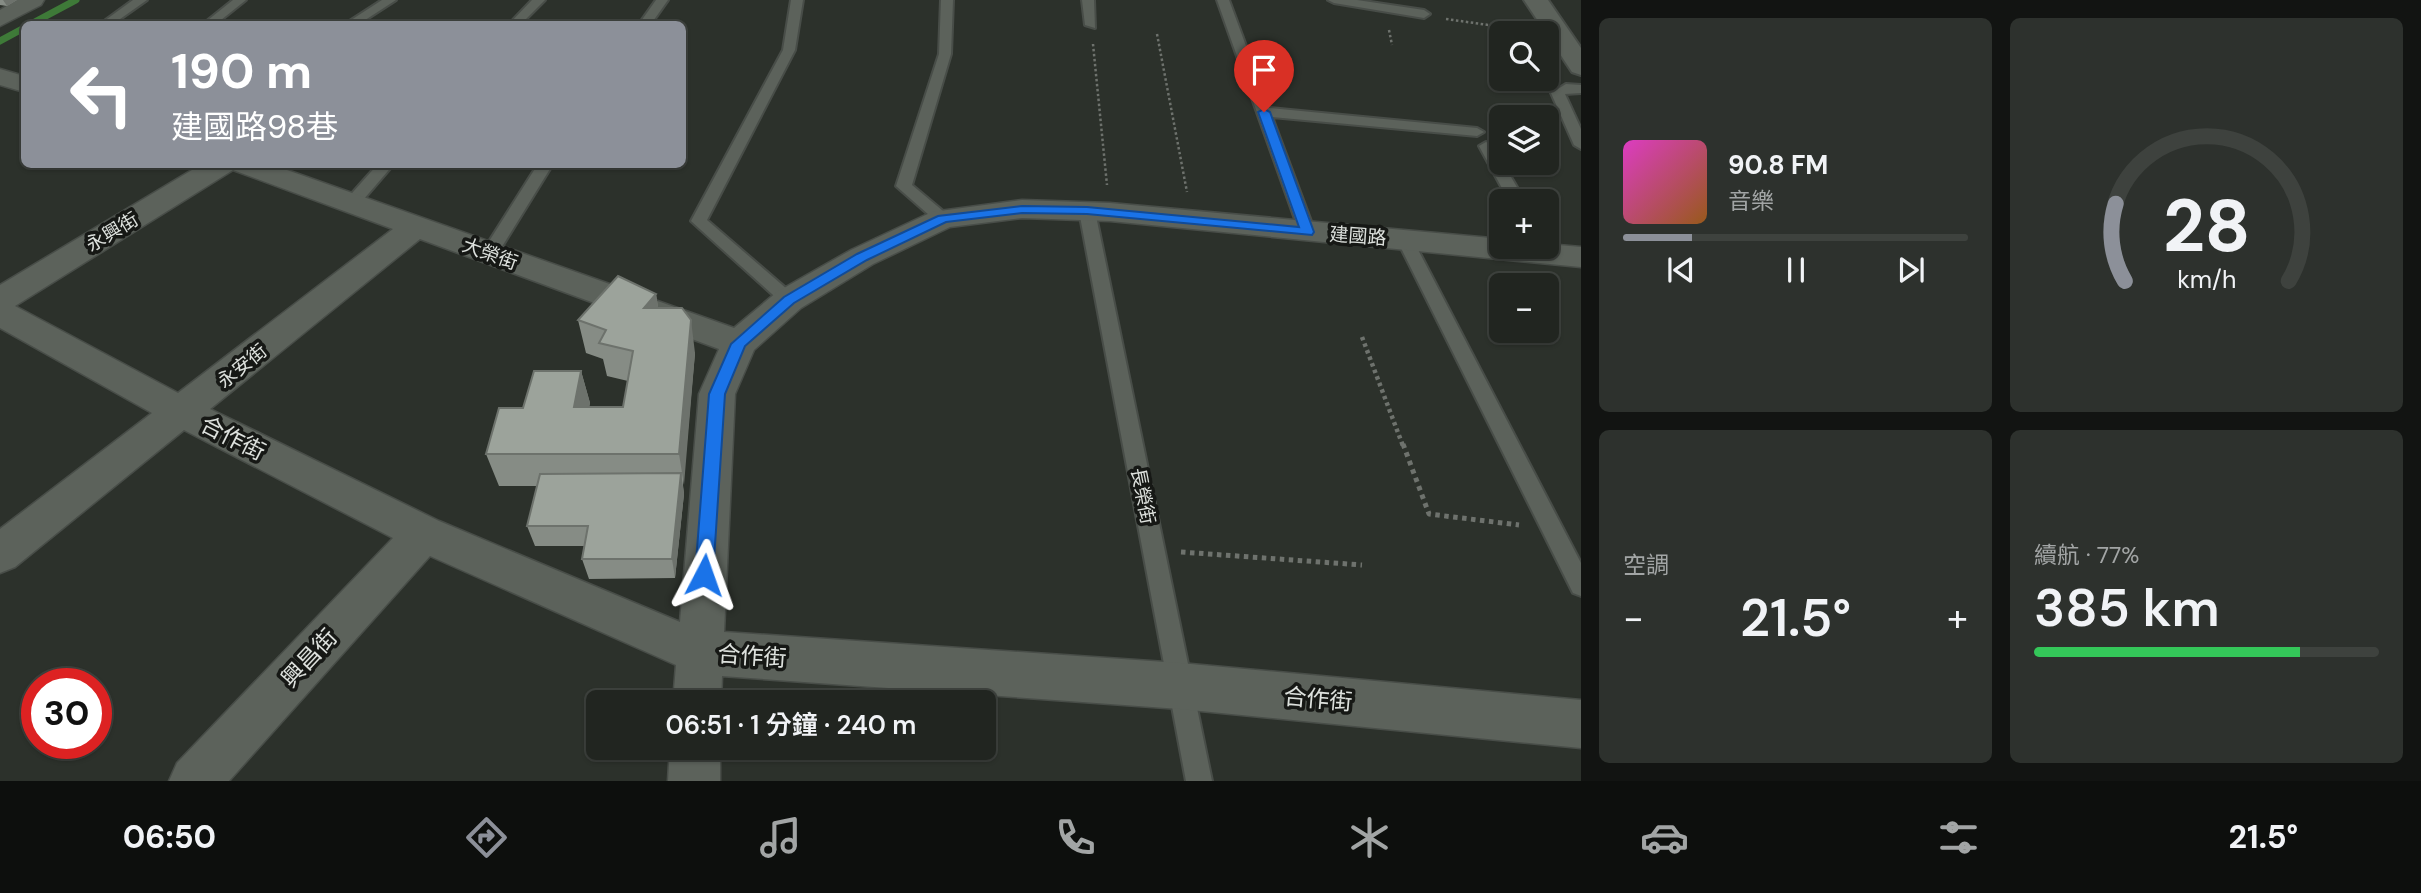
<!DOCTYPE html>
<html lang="zh-TW">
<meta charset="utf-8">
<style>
body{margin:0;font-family:"DM Sans","Noto Sans TC",sans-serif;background:#2d312d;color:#f1f3f6;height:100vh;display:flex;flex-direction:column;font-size:26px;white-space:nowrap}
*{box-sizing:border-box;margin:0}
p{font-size:23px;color:#a2a5a5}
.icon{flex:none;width:38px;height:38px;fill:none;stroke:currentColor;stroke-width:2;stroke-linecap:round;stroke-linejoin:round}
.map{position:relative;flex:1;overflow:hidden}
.panel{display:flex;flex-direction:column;gap:18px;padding:18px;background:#121412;width:840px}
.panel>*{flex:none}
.top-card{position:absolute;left:21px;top:21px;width:665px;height:147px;border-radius:10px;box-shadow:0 2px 5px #0004,0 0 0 2px #3e423e;background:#8c9099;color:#fff;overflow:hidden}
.buttons{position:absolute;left:1489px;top:21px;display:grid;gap:14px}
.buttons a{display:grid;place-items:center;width:70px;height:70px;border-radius:10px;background:#212520;box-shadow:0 2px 5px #0004,0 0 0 2px #3e423e;font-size:35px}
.speed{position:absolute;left:21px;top:668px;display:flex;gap:14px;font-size:35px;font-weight:700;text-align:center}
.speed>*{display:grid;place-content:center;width:91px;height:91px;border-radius:50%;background:#212520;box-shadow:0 2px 5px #0004,0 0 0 2px #3e423e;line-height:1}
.speed .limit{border:10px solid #d22;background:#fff;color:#111}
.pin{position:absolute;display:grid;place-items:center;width:60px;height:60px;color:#fff;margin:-72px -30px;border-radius:50% 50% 50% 0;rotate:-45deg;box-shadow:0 0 7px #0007}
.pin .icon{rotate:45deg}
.me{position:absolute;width:77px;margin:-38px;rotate:4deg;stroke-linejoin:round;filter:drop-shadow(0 0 5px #0008)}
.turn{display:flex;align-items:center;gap:24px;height:147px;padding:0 35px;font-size:32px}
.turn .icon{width:91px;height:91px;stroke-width:2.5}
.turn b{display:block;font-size:49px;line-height:60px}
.big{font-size:52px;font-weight:600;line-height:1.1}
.panel .widget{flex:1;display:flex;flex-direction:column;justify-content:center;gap:10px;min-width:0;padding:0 24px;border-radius:10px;background:#2d312d}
.panel .dial{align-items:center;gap:0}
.dial svg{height:182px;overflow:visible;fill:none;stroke:#3e423e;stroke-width:7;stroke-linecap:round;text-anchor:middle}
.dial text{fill:#f1f3f6;stroke:none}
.song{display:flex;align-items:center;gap:21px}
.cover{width:84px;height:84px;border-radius:10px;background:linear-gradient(135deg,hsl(310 70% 55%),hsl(30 70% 35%))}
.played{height:7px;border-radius:4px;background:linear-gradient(90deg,#8c9099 20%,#3e423e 20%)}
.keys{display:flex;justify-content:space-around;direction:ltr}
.heat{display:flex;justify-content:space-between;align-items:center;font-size:38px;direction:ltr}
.charge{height:10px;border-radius:5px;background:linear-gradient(90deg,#34c759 77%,#3e423e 0)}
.panel .tiles{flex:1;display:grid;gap:18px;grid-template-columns:repeat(2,1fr)}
.trip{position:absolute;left:586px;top:690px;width:410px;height:70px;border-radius:10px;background:#212520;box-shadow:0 2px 5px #0004,0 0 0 2px #3e423e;font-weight:600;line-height:70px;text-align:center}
.tabs{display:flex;height:112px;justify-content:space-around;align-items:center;background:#0d0f0d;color:#a2a5a5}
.tabs .icon{width:49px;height:49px}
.tabs .on{color:#8c9099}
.tabs b{font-size:32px;color:#f1f3f6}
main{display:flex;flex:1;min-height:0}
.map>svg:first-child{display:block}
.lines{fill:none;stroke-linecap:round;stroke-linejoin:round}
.stream{stroke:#3e7a38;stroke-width:7}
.service-casing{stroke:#484d48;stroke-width:4}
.minor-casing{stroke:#484d48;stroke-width:3}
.tertiary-casing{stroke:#484d48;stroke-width:4}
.path-far2{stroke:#6e726d;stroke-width:2.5;stroke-dasharray:2.5 2.5;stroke-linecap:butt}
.path-far1{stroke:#6e726d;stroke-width:4.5;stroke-dasharray:3.5 3.5;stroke-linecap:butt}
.path{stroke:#6e726d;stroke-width:5;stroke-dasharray:4.5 4.5;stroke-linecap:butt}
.service{fill:#5c625b;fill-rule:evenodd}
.minor{fill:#5c625b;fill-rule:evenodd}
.tertiary{fill:#5c625b;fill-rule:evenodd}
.wall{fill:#868c85}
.shaded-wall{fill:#6d726c}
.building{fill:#9ca39b;stroke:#6d726c;stroke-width:2}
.route{fill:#1a73e8;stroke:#114b97;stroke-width:2}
.labels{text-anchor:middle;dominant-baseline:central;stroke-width:7;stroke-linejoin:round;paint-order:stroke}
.street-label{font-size:19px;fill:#dde1dd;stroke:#161815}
.near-street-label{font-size:23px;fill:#dde1dd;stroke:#161815}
</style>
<main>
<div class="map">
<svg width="1581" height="781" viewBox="0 0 1581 781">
<rect width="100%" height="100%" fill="#2c312b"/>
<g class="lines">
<path class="stream" d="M31 24 76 0
M0 41 24 28"/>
<g class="service-casing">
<path id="service" d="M133 0H147L113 24H100Z
M233 0H246L216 24H203Z
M382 0H396L359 24H345Z
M532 0H545L521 24H509Z
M656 0H668L651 24H639Z
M791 0H803L795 50 707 220 795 296 798 300 795 304H783L691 221 783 50Z
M941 0H953L951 54 912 185 949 216 951 219 949 222H937L896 186 939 54Z
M1082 0H1094L1095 28 1085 25Z
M1217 0H1229L1269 108 1477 128 1484 132 1477 136 1272 117 1315 232 1313 236H1301Z
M1328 0H1357L1424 10 1430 14 1424 18 1334 3Z
M1566 84 1581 85V93L1565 94 1581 129V149L1574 145 1551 93Z
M1486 142 1493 146 1525 201H1509L1479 146Z
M378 164H394L357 207H345L343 204 345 201Z
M538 164H553L495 258H483L481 254Z
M1087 206 1095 211 1212 781H1186L1079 211Z
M1405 235 1413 240 1581 563V596L1573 593 1397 240Z"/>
</g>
<g class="minor-casing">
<path id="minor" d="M17 0H44L41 5 0 26V10Z
M0 69 24 76V92L0 85Z
M202 164H270L734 328 777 292 851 250 932 212 1022 200 1110 203 1502 239V247H1547V244L1581 247V267L1110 221 1022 218 950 227 873 264 801 308 754 350 735 394 724 632 1180 663 1581 700V748L1180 709 722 676 721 702H673L676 665 430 556 229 781H169L177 763 393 538 184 430 15 567 0 573V529L152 413 0 328V285ZM233 170 393 229 178 393 15 306ZM420 239 719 349 699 394 680 622 439 521 210 409Z
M670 747H720V781H668Z"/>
</g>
<g class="tertiary-casing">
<path id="tertiary" d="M1524 0H1548L1581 48V75L1572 72Z"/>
</g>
<path class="path-far2" d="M1446 19 1524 30
M1389 30 1392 45
M1157 34 1187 192
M1093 44 1107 185"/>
<path class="path-far1" d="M1362 337 1403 446"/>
<path class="path" d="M1403 444 1429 514 1519 525
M1181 552 1362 565"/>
<use href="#service" class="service"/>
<use href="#minor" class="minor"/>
<use href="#tertiary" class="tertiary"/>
</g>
<path class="wall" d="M0 0H17L7 6 0 5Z
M656 294 658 308 695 353 683 485 684 494 675 578 589 579 582 559 584 546H535L527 526 537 486H499L486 454 523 408 581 371 590 403 589 407H623L628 381 607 376 603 359 586 353 578 320Z"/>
<path class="shaded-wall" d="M3 0H17L7 6Z
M656 294 661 326 644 308Z
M691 320 695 353 684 485 679 454Z
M581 371 590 403 583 439 574 407Z
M681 473 684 494 675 578 672 559Z"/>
<path class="building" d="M618 276 656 294 644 308H682L691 320 679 454H486L499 408H523L534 371H581L574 407H623L633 351 599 343 606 330 578 320Z
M681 473 672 559H582L588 526H527L540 474Z"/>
<path class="route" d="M1264 109 1270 112 1314 232 1312 235 1087 214 1022 213 946 222 867 260 794 303 745 346 725 394 713 575 711 581 704 583 697 581 695 575 709 394 731 344 784 297 857 254 938 216 1022 206 1087 207 1299 227 1258 112Z"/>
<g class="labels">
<g class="street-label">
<text transform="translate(112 232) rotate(-31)">永興街</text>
<text transform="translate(1358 236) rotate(4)">建國路</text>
<text transform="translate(490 254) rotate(20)">大榮街</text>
<text transform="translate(242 366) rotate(-39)">永安街</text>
<text transform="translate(1143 496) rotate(79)">長榮街</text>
</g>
<g class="near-street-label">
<text transform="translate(233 438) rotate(27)">合作街</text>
<text transform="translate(752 656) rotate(4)">合作街</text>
<text transform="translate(309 658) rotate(-47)">興昌街</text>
<text transform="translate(1318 699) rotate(5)">合作街</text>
</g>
</g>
</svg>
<div class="buttons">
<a><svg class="icon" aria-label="search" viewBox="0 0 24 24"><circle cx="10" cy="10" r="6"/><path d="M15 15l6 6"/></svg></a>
<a><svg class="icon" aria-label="layers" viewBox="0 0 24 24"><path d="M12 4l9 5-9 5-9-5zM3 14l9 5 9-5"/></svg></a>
<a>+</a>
<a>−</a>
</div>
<div class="speed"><div class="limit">30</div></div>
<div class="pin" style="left:1264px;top:112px;background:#d93025"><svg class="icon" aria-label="arrive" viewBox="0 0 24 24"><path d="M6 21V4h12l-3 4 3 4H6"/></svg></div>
<svg class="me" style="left:704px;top:575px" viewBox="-20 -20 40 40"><path d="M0-17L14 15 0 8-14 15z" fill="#1a73e8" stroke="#fff" stroke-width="4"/></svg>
<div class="trip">06:51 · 1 分鐘 · 240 m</div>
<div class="top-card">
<div class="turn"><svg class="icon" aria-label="left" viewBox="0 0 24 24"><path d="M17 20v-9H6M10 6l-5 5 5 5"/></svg><div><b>190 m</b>建國路98巷</div></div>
</div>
</div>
<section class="panel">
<div class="tiles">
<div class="widget">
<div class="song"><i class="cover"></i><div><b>90.8 FM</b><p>音樂</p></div></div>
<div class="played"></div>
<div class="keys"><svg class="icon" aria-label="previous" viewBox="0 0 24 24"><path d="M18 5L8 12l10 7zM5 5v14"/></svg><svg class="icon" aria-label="pause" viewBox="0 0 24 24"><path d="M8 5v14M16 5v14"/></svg><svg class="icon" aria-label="next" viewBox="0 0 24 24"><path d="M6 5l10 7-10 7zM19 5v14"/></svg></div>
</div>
<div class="widget dial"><svg viewBox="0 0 100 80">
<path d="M14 69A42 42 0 1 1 86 69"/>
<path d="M14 69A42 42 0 0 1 10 35" stroke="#8c9099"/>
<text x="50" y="56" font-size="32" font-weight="700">28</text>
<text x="50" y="72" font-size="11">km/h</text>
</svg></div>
<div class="widget"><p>空調</p>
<div class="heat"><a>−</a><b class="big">21.5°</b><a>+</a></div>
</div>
<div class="widget"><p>續航 · 77%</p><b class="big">385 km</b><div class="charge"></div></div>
</div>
</section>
</main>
<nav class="tabs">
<b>06:50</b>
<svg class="icon on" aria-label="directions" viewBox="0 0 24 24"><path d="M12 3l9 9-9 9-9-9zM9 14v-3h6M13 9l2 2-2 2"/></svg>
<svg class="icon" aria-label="music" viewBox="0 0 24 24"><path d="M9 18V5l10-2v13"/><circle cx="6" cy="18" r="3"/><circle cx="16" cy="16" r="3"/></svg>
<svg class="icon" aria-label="phone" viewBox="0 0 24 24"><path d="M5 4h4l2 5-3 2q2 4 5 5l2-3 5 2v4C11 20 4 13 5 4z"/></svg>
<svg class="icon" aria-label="climate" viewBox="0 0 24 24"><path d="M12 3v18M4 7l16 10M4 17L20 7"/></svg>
<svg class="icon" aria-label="car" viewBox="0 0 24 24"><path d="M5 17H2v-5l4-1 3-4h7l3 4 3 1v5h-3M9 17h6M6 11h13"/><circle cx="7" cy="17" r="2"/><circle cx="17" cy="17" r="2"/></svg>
<svg class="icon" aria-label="filters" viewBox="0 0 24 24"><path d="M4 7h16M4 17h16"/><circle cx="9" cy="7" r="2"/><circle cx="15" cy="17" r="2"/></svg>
<b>21.5°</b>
</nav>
